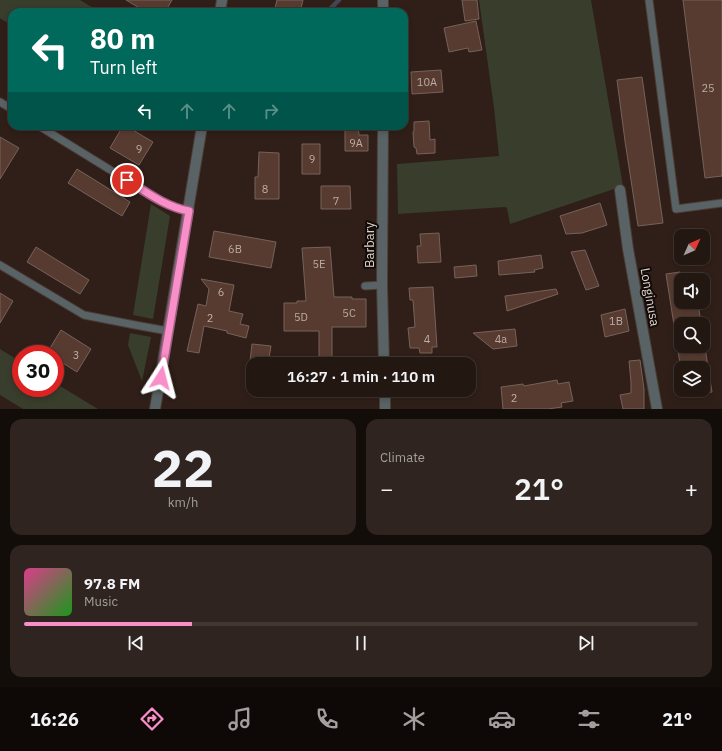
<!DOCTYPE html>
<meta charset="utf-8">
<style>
body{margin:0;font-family:"IBM Plex Sans",sans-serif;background:#2f2420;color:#f1f3f6;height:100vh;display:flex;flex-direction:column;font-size:15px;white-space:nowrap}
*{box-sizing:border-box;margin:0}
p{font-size:13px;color:#a39f9f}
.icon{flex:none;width:22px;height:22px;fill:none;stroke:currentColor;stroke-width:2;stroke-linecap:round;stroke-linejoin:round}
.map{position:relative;height:409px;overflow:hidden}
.drawer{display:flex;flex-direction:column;gap:10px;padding:10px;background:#130d0a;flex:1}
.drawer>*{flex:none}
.hud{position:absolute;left:8px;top:8px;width:400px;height:122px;border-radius:12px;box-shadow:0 2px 6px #0003,0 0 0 1px #403632;background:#00695c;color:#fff;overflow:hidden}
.needle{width:26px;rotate:45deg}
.fabs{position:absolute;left:674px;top:229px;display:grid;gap:8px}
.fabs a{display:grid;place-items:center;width:36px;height:36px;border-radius:8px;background:#231712;box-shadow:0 2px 6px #0003,0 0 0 1px #403632;font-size:20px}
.speed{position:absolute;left:12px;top:345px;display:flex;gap:8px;font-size:20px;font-weight:700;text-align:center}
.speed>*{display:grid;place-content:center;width:52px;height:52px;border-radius:50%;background:#231712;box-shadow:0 2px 6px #0003,0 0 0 1px #403632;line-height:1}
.speed .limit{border:6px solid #d22;background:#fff;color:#111}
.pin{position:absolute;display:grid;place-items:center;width:34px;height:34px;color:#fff;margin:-17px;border:2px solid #fff;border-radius:50%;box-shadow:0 1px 4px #0007}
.me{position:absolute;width:44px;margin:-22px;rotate:9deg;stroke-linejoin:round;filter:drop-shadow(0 0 3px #0008)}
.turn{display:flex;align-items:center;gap:14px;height:84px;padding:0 16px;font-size:18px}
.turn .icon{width:52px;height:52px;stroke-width:2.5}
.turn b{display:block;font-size:28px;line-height:34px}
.lanes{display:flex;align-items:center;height:38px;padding:0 16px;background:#0003;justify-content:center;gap:20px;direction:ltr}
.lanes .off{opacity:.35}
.big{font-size:30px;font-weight:600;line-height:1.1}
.drawer .widget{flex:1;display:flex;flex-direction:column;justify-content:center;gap:6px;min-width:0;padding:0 14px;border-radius:12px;background:#2f2420}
.drawer .dial{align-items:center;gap:0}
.dial b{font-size:52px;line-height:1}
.song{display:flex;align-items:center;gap:12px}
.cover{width:48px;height:48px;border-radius:6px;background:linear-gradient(135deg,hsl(330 70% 55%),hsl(120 70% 35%))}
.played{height:4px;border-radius:2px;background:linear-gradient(90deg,#f98fc8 25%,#403632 25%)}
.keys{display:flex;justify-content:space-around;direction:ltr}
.heat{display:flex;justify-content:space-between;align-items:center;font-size:22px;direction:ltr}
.drawer .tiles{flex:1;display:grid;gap:10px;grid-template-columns:1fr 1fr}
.widget:last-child{grid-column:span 2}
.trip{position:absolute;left:246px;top:357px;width:230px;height:40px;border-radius:12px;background:#231712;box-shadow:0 2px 6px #0003,0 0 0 1px #403632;font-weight:600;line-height:40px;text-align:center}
.tab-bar{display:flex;height:64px;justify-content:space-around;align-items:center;background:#0e0907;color:#a39f9f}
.tab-bar .icon{width:28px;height:28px}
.tab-bar .current{color:#f98fc8}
.tab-bar b{font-size:18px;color:#f1f3f6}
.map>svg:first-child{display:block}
.green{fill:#383e2b}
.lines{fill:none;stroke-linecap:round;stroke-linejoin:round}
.stream{stroke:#434652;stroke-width:4.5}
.building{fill:#573b30;stroke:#76625a}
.lane-casing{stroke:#4b3c35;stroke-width:9}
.street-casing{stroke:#4b3c35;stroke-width:12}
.lane{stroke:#596265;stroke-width:7}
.street{stroke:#596265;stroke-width:10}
.route-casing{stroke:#a25d82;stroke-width:10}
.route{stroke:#f98fc8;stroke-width:7}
.labels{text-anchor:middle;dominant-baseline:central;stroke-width:4;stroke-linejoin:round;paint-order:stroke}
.number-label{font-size:11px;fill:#bcada6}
.street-label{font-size:13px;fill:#ded3ce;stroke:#120b08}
</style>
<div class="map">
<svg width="722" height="409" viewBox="0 0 722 409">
<rect width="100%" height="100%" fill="#2f1f18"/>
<path class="green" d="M0 0H80L100 12H12V26L0 18Z
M479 0H591L623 186 510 224 507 208 505 207 398 214 397 164 499 156 494 108Z
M151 204 170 216 153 319 133 315Z
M130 333 151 337 142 381 128 345Z
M0 349 21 362V388H55V383L98 409H23L0 395Z"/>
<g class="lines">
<path class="stream" d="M327 12 339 0
M220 128 222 126"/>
</g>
<path class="building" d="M126 0H172L165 12H146Z
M277 0H303L300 12H274Z
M462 0H477L479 19 465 21Z
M683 0H722V176L705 178Z
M476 21 482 50 469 52 468 48 449 52 444 28Z
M441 70 443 92 412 94 411 72Z
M642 77 663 223 638 226 625 141 617 80Z
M429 121 430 140 435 139V153L417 154 416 148 414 147 413 132 414 131V122Z
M123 126H126L153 142 139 165 110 148Z
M345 126H358L359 135H368V151H345Z
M0 137 19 148 0 179Z
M302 144H320V174H302Z
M259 152 279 153V199H255V177H258Z
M77 169 130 202 122 216 68 183Z
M321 186H350L351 209H321Z
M600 203 607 225 582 233 566 234 560 216Z
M214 231 276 242 271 268 209 257Z
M439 233 441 262 418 263 417 246H421L420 234Z
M36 247 89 280 80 294 27 262Z
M330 247 334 297H352V299H366V327H332V364H319V331H284V303H297V301H306L302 248Z
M585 250 599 286 586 290 571 252Z
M541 255 543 268 534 270 535 272 499 275 498 261Z
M476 265 477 276 455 278 454 267Z
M680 272 681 280 694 278V280H681V302H698L701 324H681V346H703V335L712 392 685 396 684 390H703V368H681V370L666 274Z
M201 279 234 285 229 311 243 314 240 324 249 326 246 338 227 333V331L204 326 199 353 187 351 198 304 206 306 209 289Z
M433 287 437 347H432V353H420L419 348H410L408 328 415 327 413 300H410L409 288Z
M556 289 558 294 507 311 505 296Z
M0 293 13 301 0 323Z
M625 309 629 331 605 337 601 315Z
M515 329 517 346 493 349 473 333Z
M61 330 91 349 77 372 55 358V354H48L47 353Z
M252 344 271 346 268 364H252L253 362 250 361Z
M640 360 644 389V409H623L620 395 631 393V382L629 361Z
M557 380 558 384 569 382 573 401 561 403 562 407 548 409H503L501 387 523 384 524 386Z"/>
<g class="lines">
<g class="lane-casing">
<path id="lane" d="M649 0 676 209 722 203
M0 102 12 109
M39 126 164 203 179 209 189 211
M0 265 84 315 135 325 168 331
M365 286 382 285"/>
</g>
<g class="street-casing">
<path id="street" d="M220 12 222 0
M383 12V0
M383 126 382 285 384 364
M620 190 628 249 657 409
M385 390V409
M155 409 202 126"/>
</g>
<use href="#lane" class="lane"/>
<use href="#street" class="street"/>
</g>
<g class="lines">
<g class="route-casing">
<path id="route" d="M127 180C146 192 166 207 189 211L161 378"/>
</g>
<use href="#route" class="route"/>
</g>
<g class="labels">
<g class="number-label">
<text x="427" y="82">10A</text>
<text x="708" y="88">25</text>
<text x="356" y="143">9A</text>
<text x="139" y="149">9</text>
<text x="312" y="159">9</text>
<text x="265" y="189">8</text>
<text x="336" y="201">7</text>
<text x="235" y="249">6B</text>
<text x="319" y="264">5E</text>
<text x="221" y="292">6</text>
<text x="349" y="313">5C</text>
<text x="301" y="317">5D</text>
<text x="210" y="318">2</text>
<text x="616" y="321">1B</text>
<text x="427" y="339">4</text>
<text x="501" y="339">4a</text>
<text x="76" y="355">3</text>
<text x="514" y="398">2</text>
</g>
<g class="street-label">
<text transform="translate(369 245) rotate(-90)">Barbary</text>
<text transform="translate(650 297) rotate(80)">Longinusa</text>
</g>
</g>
</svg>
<div class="fabs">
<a><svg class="needle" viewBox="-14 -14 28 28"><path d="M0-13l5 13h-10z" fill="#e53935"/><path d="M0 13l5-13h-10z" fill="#a39f9f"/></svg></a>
<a><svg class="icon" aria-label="sound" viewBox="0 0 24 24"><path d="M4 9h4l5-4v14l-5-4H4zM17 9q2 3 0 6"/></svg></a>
<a><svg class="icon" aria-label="search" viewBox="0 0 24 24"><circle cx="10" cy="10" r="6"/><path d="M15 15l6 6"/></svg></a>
<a><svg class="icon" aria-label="layers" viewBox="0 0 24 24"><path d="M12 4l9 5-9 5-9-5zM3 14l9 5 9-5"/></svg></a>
</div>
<div class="speed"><div class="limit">30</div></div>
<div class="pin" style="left:127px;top:180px;background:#d93025"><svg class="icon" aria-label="arrive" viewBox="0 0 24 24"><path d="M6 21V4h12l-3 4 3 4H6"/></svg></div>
<svg class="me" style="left:161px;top:378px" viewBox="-20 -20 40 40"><path d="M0-17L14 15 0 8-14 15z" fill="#f98fc8" stroke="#fff" stroke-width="4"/></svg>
<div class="trip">16:27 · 1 min · 110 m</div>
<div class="hud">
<div class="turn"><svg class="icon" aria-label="left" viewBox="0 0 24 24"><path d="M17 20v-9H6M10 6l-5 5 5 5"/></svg><div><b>80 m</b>Turn left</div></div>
<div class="lanes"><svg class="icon" aria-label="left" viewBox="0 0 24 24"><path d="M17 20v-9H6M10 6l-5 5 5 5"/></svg><svg class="icon off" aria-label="ahead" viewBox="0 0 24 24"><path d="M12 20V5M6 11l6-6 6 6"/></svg><svg class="icon off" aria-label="ahead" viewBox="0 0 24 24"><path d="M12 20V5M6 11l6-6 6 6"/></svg><svg class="icon off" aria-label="right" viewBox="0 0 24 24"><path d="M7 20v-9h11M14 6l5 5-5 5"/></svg></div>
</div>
</div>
<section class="drawer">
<div class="tiles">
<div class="widget dial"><b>22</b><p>km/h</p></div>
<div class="widget"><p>Climate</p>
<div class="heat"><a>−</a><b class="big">21°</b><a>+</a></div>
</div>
<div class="widget">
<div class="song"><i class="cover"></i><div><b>97.8 FM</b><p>Music</p></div></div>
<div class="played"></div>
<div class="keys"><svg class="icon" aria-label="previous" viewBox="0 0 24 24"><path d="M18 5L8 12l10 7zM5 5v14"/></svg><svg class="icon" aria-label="pause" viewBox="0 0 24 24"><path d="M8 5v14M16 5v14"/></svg><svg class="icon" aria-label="next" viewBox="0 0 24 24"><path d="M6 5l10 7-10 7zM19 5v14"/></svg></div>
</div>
</div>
</section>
<nav class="tab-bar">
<b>16:26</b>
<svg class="icon current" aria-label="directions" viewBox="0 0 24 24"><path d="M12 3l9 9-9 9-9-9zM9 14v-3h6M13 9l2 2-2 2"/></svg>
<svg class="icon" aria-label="music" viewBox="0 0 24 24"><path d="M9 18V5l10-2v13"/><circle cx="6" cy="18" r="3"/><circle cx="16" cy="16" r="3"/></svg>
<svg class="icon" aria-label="phone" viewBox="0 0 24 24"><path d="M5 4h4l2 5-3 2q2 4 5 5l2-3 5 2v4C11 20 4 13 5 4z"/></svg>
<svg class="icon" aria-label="climate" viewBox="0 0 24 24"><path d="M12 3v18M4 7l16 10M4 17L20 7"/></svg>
<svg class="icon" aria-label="car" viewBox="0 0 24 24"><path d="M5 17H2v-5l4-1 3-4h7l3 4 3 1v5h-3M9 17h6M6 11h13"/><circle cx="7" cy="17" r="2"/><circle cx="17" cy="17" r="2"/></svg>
<svg class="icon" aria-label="filters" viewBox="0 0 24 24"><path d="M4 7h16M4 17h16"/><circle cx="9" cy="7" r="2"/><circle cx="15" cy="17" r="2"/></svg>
<b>21°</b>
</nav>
